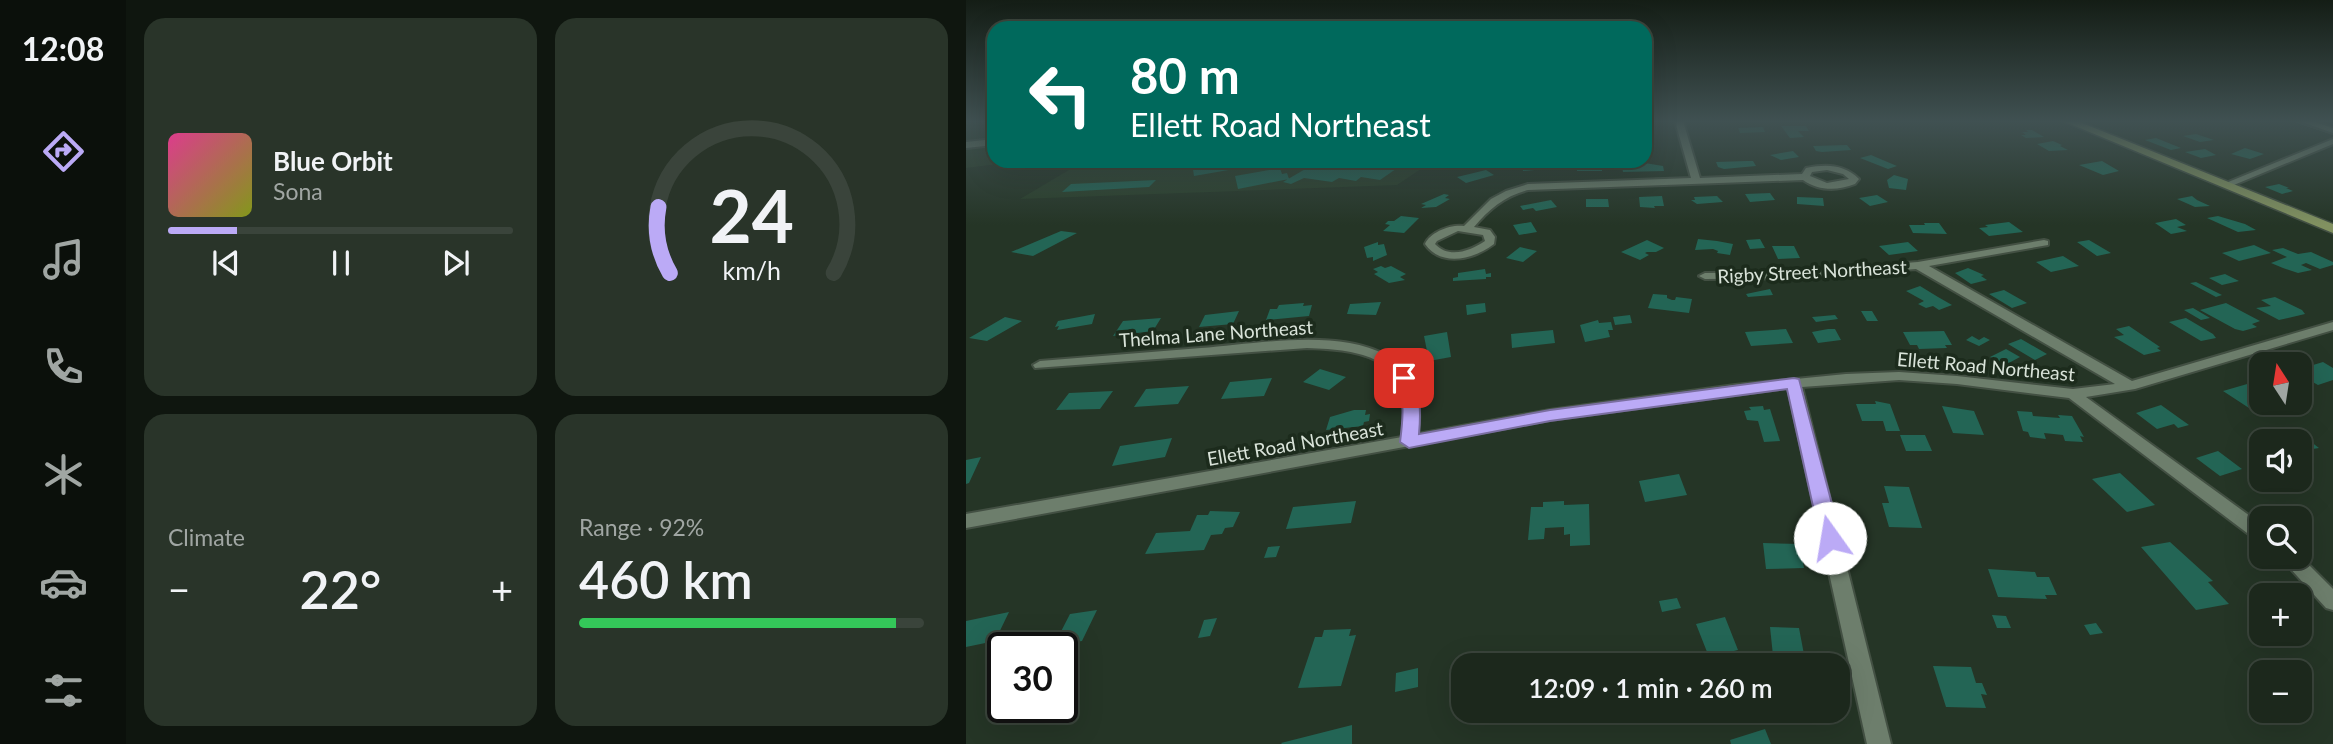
<!DOCTYPE html>
<meta charset="utf-8">
<style>
body{margin:0;font-family:Lato,sans-serif;background:#293429;color:#f1f3f6;height:100vh;display:flex;flex-direction:column;font-size:26px;white-space:nowrap}
*{box-sizing:border-box;margin:0}
p{font-size:23px;color:#a0a6a3}
.icon{flex:none;width:38px;height:38px;fill:none;stroke:currentColor;stroke-width:2;stroke-linecap:round;stroke-linejoin:round}
.map{position:relative;flex:1;overflow:hidden}
.side{display:flex;flex-direction:column;gap:18px;padding:18px;background:#0f160f;width:840px}
.side>*{flex:none}
.top-card{position:absolute;left:21px;top:21px;width:665px;height:147px;border-radius:21px;box-shadow:0 7px 28px #0002,0 0 0 2px #3a443b;background:#00695c;color:#fff;overflow:hidden}
.needle{width:46px;rotate:348deg}
.tools{position:absolute;left:1283px;top:352px;display:grid;gap:14px}
.tools a{display:grid;place-items:center;width:63px;height:63px;border-radius:14px;background:#1c281c;box-shadow:0 7px 28px #0002,0 0 0 2px #3a443b;font-size:35px}
.speed{position:absolute;left:21px;top:632px;display:flex;gap:14px;font-size:35px;font-weight:700;text-align:center}
.speed>*{display:grid;place-content:center;width:91px;height:91px;border-radius:50%;background:#1c281c;box-shadow:0 7px 28px #0002,0 0 0 2px #3a443b;line-height:1}
.speed .limit{border:4px solid #111;border-radius:10px;background:#fff;color:#111}
.pin{position:absolute;display:grid;place-items:center;width:60px;height:60px;color:#fff;margin:-30px;border-radius:14px;box-shadow:0 4px 10px #0006}
.me{position:absolute;width:77px;margin:-38px;rotate:347deg;stroke-linejoin:round;filter:drop-shadow(0 0 5px #0008)}
.turn{display:flex;align-items:center;gap:24px;height:147px;padding:0 28px;font-size:32px}
.turn .icon{width:91px;height:91px;stroke-width:2.5}
.turn b{display:block;font-size:49px;line-height:60px}
.big{font-size:52px;font-weight:600;line-height:1.1}
.side .card{flex:1;display:flex;flex-direction:column;justify-content:center;gap:10px;min-width:0;padding:0 24px;border-radius:21px;background:#293429}
.side .dial{align-items:center;gap:0}
.dial svg{height:182px;overflow:visible;fill:none;stroke:#3a443b;stroke-width:7;stroke-linecap:round;text-anchor:middle}
.dial text{fill:#f1f3f6;stroke:none}
.song{display:flex;align-items:center;gap:21px}
.cover{width:84px;height:84px;border-radius:10px;background:linear-gradient(135deg,hsl(330 70% 55%),hsl(70 70% 35%))}
.played{height:7px;border-radius:4px;background:linear-gradient(90deg,#bbaaf6 20%,#3a443b 20%)}
.keys{display:flex;justify-content:space-around;direction:ltr}
.heat{display:flex;justify-content:space-between;align-items:center;font-size:38px;direction:ltr}
.charge{height:10px;border-radius:5px;background:linear-gradient(90deg,#34c759 92%,#3a443b 0)}
.side .tiles{flex:1;display:grid;gap:18px;grid-template-columns:repeat(2,1fr)}
.trip{position:absolute;left:485px;top:653px;width:399px;height:70px;border-radius:21px;background:#1c281c;box-shadow:0 7px 28px #0002,0 0 0 2px #3a443b;font-weight:600;line-height:70px;text-align:center}
main{display:flex;flex:1;min-height:0}
.dock{display:flex;flex-direction:column;width:126px;justify-content:space-around;align-items:center;background:#0b100b;color:#a0a6a3}
.dock .icon{width:49px;height:49px}
.dock .on{color:#bbaaf6}
.dock b{font-size:32px;color:#f1f3f6}
.map>svg:first-child{display:block}
.built{fill:#2a3f2a}
.lines{fill:none;stroke-linecap:round;stroke-linejoin:round}
.stream{stroke:#5a7a7a;stroke-width:3.5}
.building{fill:#236555}
.street-casing{stroke:#435043;stroke-width:4}
.secondary-casing{stroke:#435043;stroke-width:3}
.street{fill:#6d7e6c;fill-rule:evenodd}
.secondary{fill:#819160;fill-rule:evenodd}
.route{fill:#bbaaf6;stroke:#7a6ea0;stroke-width:2}
.labels{text-anchor:middle;dominant-baseline:central;stroke-width:7;stroke-linejoin:round;paint-order:stroke}
.street-label{font-size:19px;fill:#d9e3d9;stroke:#1c2b1c}
</style>
<main>
<nav class="dock">
<b>12:08</b>
<svg class="icon on" aria-label="directions" viewBox="0 0 24 24"><path d="M12 3l9 9-9 9-9-9zM9 14v-3h6M13 9l2 2-2 2"/></svg>
<svg class="icon" aria-label="music" viewBox="0 0 24 24"><path d="M9 18V5l10-2v13"/><circle cx="6" cy="18" r="3"/><circle cx="16" cy="16" r="3"/></svg>
<svg class="icon" aria-label="phone" viewBox="0 0 24 24"><path d="M5 4h4l2 5-3 2q2 4 5 5l2-3 5 2v4C11 20 4 13 5 4z"/></svg>
<svg class="icon" aria-label="climate" viewBox="0 0 24 24"><path d="M12 3v18M4 7l16 10M4 17L20 7"/></svg>
<svg class="icon" aria-label="car" viewBox="0 0 24 24"><path d="M5 17H2v-5l4-1 3-4h7l3 4 3 1v5h-3M9 17h6M6 11h13"/><circle cx="7" cy="17" r="2"/><circle cx="17" cy="17" r="2"/></svg>
<svg class="icon" aria-label="filters" viewBox="0 0 24 24"><path d="M4 7h16M4 17h16"/><circle cx="9" cy="7" r="2"/><circle cx="15" cy="17" r="2"/></svg>
</nav>
<section class="side">
<div class="tiles">
<div class="card">
<div class="song"><i class="cover"></i><div><b>Blue Orbit</b><p>Sona</p></div></div>
<div class="played"></div>
<div class="keys"><svg class="icon" aria-label="previous" viewBox="0 0 24 24"><path d="M18 5L8 12l10 7zM5 5v14"/></svg><svg class="icon" aria-label="pause" viewBox="0 0 24 24"><path d="M8 5v14M16 5v14"/></svg><svg class="icon" aria-label="next" viewBox="0 0 24 24"><path d="M6 5l10 7-10 7zM19 5v14"/></svg></div>
</div>
<div class="card dial"><svg viewBox="0 0 100 80">
<path d="M14 69A42 42 0 1 1 86 69"/>
<path d="M14 69A42 42 0 0 1 9 40" stroke="#bbaaf6"/>
<text x="50" y="56" font-size="32" font-weight="700">24</text>
<text x="50" y="72" font-size="11">km/h</text>
</svg></div>
<div class="card"><p>Climate</p>
<div class="heat"><a>−</a><b class="big">22°</b><a>+</a></div>
</div>
<div class="card"><p>Range · 92%</p><b class="big">460 km</b><div class="charge"></div></div>
</div>
</section>
<div class="map">
<svg width="1367" height="744" viewBox="0 0 1367 744">
<rect width="100%" height="100%" fill="#253526"/>
<path class="built" d="M0 121H28V161H56L0 168Z
M118 161H467L431 185 54 199Z"/>
<g class="lines">
<path class="stream" d="M1331 121 1365 132"/>
</g>
<path class="building" d="M815 126H840L843 131H832L838 137 824 138Z
M797 127 799 132 774 133 772 128Z
M1060 130H1066L1078 137 1060 138 1055 135H1060L1056 132H1062Z
M1230 134 1248 140 1234 142 1217 136Z
M1190 138 1215 148 1205 150 1179 140Z
M1087 141 1096 145 1094 146 1102 150 1083 151 1071 144Z
M881 145 885 150 856 152 850 151 847 146Z
M1279 148 1298 154 1284 159 1265 154Z
M1239 149 1250 155 1235 158 1219 152Z
M827 151 833 157 815 160 804 155Z
M905 155 912 158 931 166 922 169 894 158Z
M240 161H277L280 167 228 176 226 163Z
M367 161H394L411 166 419 161 440 162 414 180 395 177 390 181 373 178 366 182 338 178 325 184 317 182 341 168 356 167Z
M781 161H787L790 166 758 169 752 167 750 162Z
M1136 161 1153 171 1137 175 1113 165Z
M577 163 579 169 557 171 556 165Z
M679 163 697 166 698 171 657 172 656 167H662L661 164Z
M611 165H636V171H611Z
M314 168 316 174 321 173 323 179 272 189 269 176Z
M520 170 528 175 500 183 491 177Z
M928 175 942 179 940 190 923 188 921 180Z
M190 180 183 187 96 192 105 184Z
M1313 184 1323 188H1320L1327 191 1316 194 1299 187Z
M804 193 809 200 784 202 779 194Z
M478 194 483 195 479 198 484 199 470 207 455 208 460 205 455 204Z
M911 195 922 202 904 206 893 198Z
M696 196 698 206H688L689 208 674 207 673 197Z
M751 196 757 202 731 204 725 200H729L728 197Z
M1226 196 1231 200 1244 206 1229 207 1211 199Z
M831 197 857 198 858 206 831 204Z
M620 199H642L643 207H620Z
M585 200 591 207 570 211 567 208 557 210 554 206Z
M435 216 453 218 438 233 417 231 424 225 419 224 422 221H428Z
M1252 216 1279 224 1290 230 1272 232 1241 218Z
M1210 219 1220 225 1211 227 1221 231 1205 234 1189 223Z
M565 222 571 232 553 235 547 225Z
M1043 222 1057 232 1023 236 1013 228 1022 227 1019 225Z
M958 223H973L981 234 947 233 943 225H959Z
M95 231 111 233 67 256 45 252Z
M732 239 751 241 767 244 764 255 751 253 752 251 747 249 729 250Z
M794 239 799 248 784 249 780 240Z
M681 240 698 248 690 252H681L679 253 683 255 674 260 655 252Z
M1123 240 1145 253 1131 256 1111 242Z
M412 242V245L418 244 421 255 407 261V257L401 258 398 247Z
M942 242 952 251 923 255 913 246Z
M1288 245 1305 253 1273 261 1256 253Z
M806 246H828L834 258 812 259Z
M554 247 571 251 557 262 540 258Z
M1317 248 1332 254 1345 252 1367 262V265L1354 269 1340 263 1335 265 1346 270 1332 273 1317 268 1305 263 1321 257 1306 250Z
M1097 256 1113 266 1085 272 1070 262Z
M415 266 419 268 425 266 440 274 434 277 439 280 423 283 408 274 412 272 407 269Z
M1002 268 1018 275 1015 276 1021 280 1005 284 989 273Z
M519 269 520 274 525 273V277H520V279L487 281V278L492 277V273Z
M1259 274 1273 281 1256 285 1243 278Z
M1230 282 1256 295 1250 297 1224 283Z
M954 286 972 297 986 305 973 310 967 306 960 308 952 304 958 301 940 291Z
M804 289 807 295 782 297 780 294Z
M1038 290 1061 303 1046 308 1023 294Z
M687 294 701 295V298L706 300H709L710 297 726 299 723 313 682 308Z
M1309 297 1336 310 1339 314 1313 320 1290 308 1305 306 1295 300Z
M415 302 410 315 381 314 384 304Z
M338 303 337 306 346 305 343 316 300 320 304 309H311L313 305Z
M519 303 520 312 501 315 500 305Z
M1260 303 1294 321 1286 324 1291 327 1277 331 1269 329 1234 310Z
M1227 308 1244 318 1235 320 1218 310Z
M273 311 267 324 233 327 239 315Z
M895 311H906L912 321H901Z
M129 314 126 324 91 330 93 326 89 327 92 321Z
M664 315 666 323 649 325 647 317Z
M869 315 872 319 850 322 846 317Z
M39 317 56 321 21 341 3 338Z
M195 318 187 331 147 336 157 321Z
M1220 318 1247 334 1250 338 1235 341 1203 322Z
M632 320 633 323 645 322 647 330H642L644 337 619 342 614 325Z
M1163 326 1194 347 1191 348 1195 351 1178 355 1148 337 1158 335 1150 329Z
M820 329 827 343 785 346 779 332Z
M862 329H869L875 340 852 343 846 332Z
M587 330 589 343 546 348 545 334Z
M978 331 986 345H979L981 348 953 349 951 345H944L937 332Z
M481 332 485 357 463 361 458 336Z
M1006 336 1013 340 1018 337 1024 340 1013 346 1000 340Z
M1055 339 1081 354 1069 360 1042 344Z
M1040 349 1054 357 1039 365 1024 357Z
M1357 362 1367 368V380L1352 385 1334 375V369Z
M354 369 380 377 363 390 337 382Z
M306 378 298 396 255 399 264 382Z
M1295 380V402L1309 408 1300 412 1290 406 1283 408 1257 391Z
M223 386 212 404 168 407 180 389Z
M147 391 134 409 90 410 103 393Z
M909 401 924 404 934 431H920L917 421H896L890 404H910Z
M1195 405 1223 425 1212 428 1208 424 1191 429 1170 413Z
M797 406 798 410 804 409 814 441 798 442 792 421 781 420 778 411 785 410 783 407Z
M976 406 1008 411 1018 435 987 433Z
M388 410H400L399 415 404 414 403 421 398 422 397 426 360 430 364 417Z
M1051 411 1066 412 1067 416 1094 418 1092 415 1106 416 1118 437 1114 436 1117 442 1099 441 1097 435 1078 433 1080 439 1064 437 1062 432 1057 431Z
M1327 428 1353 448 1334 451V441H1312L1301 432Z
M934 435H959L966 451H940Z
M206 438 199 457 146 466 154 446Z
M1252 451 1276 469 1254 476 1230 458Z
M15 457 3 483 0 484V460Z
M1154 473 1189 505 1161 512 1126 479Z
M713 474 721 495 679 502 673 481Z
M918 486 943 487 956 528 923 527 916 503H923Z
M390 501 385 523 320 529 327 507Z
M598 501V505L623 504 624 545 604 546V534L598 535V527L579 528 578 539 562 540 565 507H577V502Z
M244 511 274 512 267 527 259 528 256 534 245 535 238 550 179 554 190 533 224 531 231 515H242Z
M1204 542 1247 581 1242 582 1263 604 1230 610 1175 547Z
M797 543 834 544 838 568 800 569Z
M314 546 310 557 298 558 302 547Z
M1022 569 1069 572 1071 577H1083L1091 595H1079L1081 599 1032 597Z
M711 598 715 608 696 612 693 601Z
M131 610 116 641 88 645 104 614Z
M43 612 29 641 0 647V621Z
M1026 615 1040 616 1045 628H1031Z
M759 617 772 650 743 657 730 624Z
M251 618 244 636 232 638 238 620Z
M1130 623 1137 633 1124 635 1118 625Z
M804 627 833 628 840 665H808Z
M385 629 383 636 390 635 375 686 332 688 349 637H356L358 630Z
M967 666 1005 667 1010 683H1016L1021 695 1015 694 1020 708 980 707Z
M452 668V687L429 692 430 673Z
M386 725V744H316L315 743Z
M799 729 805 744H765L764 740Z"/>
<g class="lines">
<g class="street-casing">
<path id="street" d="M709 121H717L734 178 836 174 840 168C860 164 878 164 893 179L889 184C871 191 853 191 837 180L562 190C539 196 523 209 508 227L524 230 529 237 528 244C507 260 475 267 459 244 464 232 485 224 498 226L525 199 540 191 562 184 725 178ZM861 170 877 174 883 179 861 183 844 176 846 172ZM492 231 517 235 519 241C504 251 483 259 469 244L471 241Z
M1333 121H1346L1367 128V133Z
M28 139V145L0 148V142Z
M1367 139V144L1263 187 1255 185Z
M1078 240 1082 241V245L963 266 1166 381 1367 322V330L1169 389 1120 397 1295 524V541L1289 539 1103 398 991 384 933 380 836 387 925 744H901L822 388 584 420 0 528V514L436 437C448 361 406 350 341 348L69 368 67 365 74 361C128 357 181 352 235 348 290 344 370 328 420 355 451 372 456 402 452 434L584 410 769 385 880 374 933 372 991 376 1107 389 1149 384 950 269 825 278 739 279 733 276 739 273 825 272 952 262Z
M1313 556H1334L1367 589V610L1360 608Z"/>
</g>
<g class="secondary-casing">
<path id="secondary" d="M1097 121H1111L1367 224V233Z"/>
</g>
<use href="#street" class="street"/>
<use href="#secondary" class="secondary"/>
</g>
<linearGradient id="sky" x2="0" y2="1"><stop stop-color="#141d15"/><stop offset="0.54" stop-color="#405152"/><stop offset="1" stop-color="#405152" stop-opacity="0"/></linearGradient>
<rect width="1367" height="225" fill="url(#sky)"/>
<path class="route" d="M438 373 444 375C455 394 455 412 453 434L584 410 828 378 833 379 875 538 872 543 864 546 857 543 854 538 821 389 584 421 443 448 434 442C437 419 439 400 430 378Z"/>
<g class="labels">
<g class="street-label">
<text transform="translate(846 271) rotate(-3)">Rigby Street Northeast</text>
<text transform="translate(250 333) rotate(-4)">Thelma Lane Northeast</text>
<text transform="translate(1020 366) rotate(5)">Ellett Road Northeast</text>
<text transform="translate(329 443) rotate(-10)">Ellett Road Northeast</text>
</g>
</g>
</svg>
<div class="tools">
<a><svg class="needle" viewBox="-14 -14 28 28"><path d="M0-13l5 13h-10z" fill="#e53935"/><path d="M0 13l5-13h-10z" fill="#a0a6a3"/></svg></a>
<a><svg class="icon" aria-label="sound" viewBox="0 0 24 24"><path d="M4 9h4l5-4v14l-5-4H4zM17 9q2 3 0 6"/></svg></a>
<a><svg class="icon" aria-label="search" viewBox="0 0 24 24"><circle cx="10" cy="10" r="6"/><path d="M15 15l6 6"/></svg></a>
<a>+</a>
<a>−</a>
</div>
<div class="speed"><div class="limit">30</div></div>
<div class="pin" style="left:438px;top:378px;background:#d93025"><svg class="icon" aria-label="arrive" viewBox="0 0 24 24"><path d="M6 21V4h12l-3 4 3 4H6"/></svg></div>
<svg class="me" style="left:864px;top:538px" viewBox="-20 -20 40 40"><circle r="19" fill="#fff"/><path d="M0-13L10 11 0 6-10 11z" fill="#bbaaf6"/></svg>
<div class="trip">12:09 · 1 min · 260 m</div>
<div class="top-card">
<div class="turn"><svg class="icon" aria-label="left" viewBox="0 0 24 24"><path d="M17 20v-9H6M10 6l-5 5 5 5"/></svg><div><b>80 m</b>Ellett Road Northeast</div></div>
</div>
</div>
</main>
